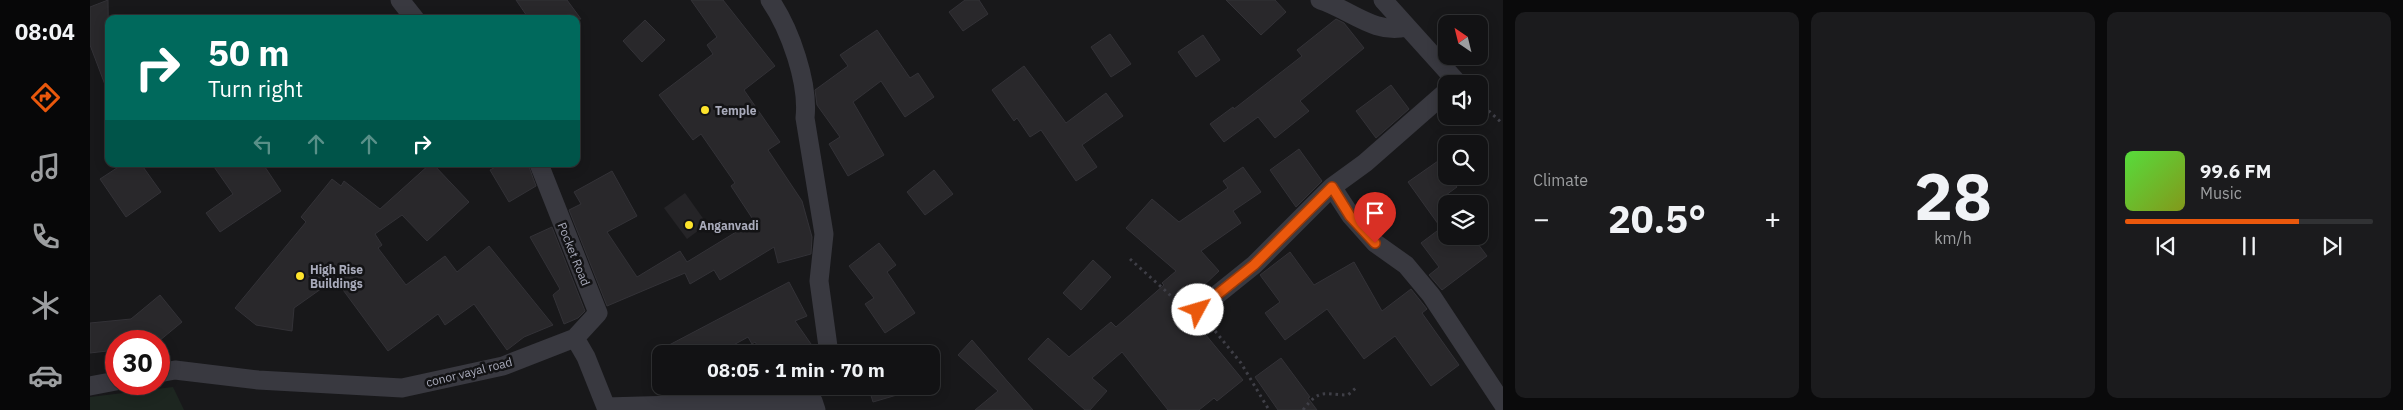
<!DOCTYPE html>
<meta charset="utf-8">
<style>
body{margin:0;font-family:"IBM Plex Sans",sans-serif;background:#1b1b1d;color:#f1f3f6;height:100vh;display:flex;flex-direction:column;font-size:19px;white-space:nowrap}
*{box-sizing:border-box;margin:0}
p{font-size:16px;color:#9c9ea0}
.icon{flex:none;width:28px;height:28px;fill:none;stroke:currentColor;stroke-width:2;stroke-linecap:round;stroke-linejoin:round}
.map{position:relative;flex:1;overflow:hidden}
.drawer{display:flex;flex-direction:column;gap:12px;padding:12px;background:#0a0a0b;width:900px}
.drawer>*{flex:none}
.guide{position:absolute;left:15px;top:15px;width:475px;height:152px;border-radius:10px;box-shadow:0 2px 12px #0003,0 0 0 1px #313234;background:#00695c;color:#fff;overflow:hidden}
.needle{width:32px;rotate:325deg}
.controls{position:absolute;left:1348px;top:15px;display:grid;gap:10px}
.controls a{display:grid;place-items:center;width:50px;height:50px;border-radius:10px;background:#121214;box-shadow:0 2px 12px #0003,0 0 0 1px #313234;font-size:25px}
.speed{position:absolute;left:15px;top:330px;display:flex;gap:10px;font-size:25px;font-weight:700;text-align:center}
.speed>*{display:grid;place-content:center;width:65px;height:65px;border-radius:50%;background:#121214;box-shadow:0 2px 12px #0003,0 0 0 1px #313234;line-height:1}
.speed .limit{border:8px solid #d22;background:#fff;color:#111}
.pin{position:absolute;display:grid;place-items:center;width:42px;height:42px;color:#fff;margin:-51px -21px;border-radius:50% 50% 50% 0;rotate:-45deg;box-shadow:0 0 5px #0007}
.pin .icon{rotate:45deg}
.me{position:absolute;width:55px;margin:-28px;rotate:51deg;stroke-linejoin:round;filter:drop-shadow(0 0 4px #0008)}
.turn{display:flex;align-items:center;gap:18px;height:105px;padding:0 20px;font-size:22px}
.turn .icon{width:65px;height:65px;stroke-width:2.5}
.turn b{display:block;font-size:35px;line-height:42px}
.lanes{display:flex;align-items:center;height:48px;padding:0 20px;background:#0003;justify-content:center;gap:25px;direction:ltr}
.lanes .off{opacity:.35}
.big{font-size:38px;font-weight:700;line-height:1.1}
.drawer .widget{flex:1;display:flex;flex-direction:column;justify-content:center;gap:8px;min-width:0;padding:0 18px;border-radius:10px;background:#1b1b1d}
.drawer .dial{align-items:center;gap:0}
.dial b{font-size:65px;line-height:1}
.song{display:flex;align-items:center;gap:15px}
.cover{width:60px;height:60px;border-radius:8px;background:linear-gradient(135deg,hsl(110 70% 55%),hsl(70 70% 35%))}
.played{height:5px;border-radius:2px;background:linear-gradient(90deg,#ea580c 70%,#313234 70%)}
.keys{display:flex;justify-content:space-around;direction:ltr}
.heat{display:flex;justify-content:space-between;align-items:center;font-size:28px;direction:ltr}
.drawer .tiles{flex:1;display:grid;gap:12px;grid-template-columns:repeat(3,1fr)}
.trip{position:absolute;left:562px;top:345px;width:288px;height:50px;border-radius:10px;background:#121214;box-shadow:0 2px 12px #0003,0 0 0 1px #313234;font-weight:700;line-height:50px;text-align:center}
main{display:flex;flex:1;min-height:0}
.tab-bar{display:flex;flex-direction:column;width:90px;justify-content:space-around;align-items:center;background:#070708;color:#9c9ea0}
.tab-bar .icon{width:35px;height:35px}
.tab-bar .on{color:#ea580c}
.tab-bar b{font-size:22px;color:#f1f3f6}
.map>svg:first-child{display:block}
.built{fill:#252427}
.green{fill:#1d2620}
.building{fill:#29282b;stroke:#333237}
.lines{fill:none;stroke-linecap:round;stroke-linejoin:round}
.path{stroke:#3f3f47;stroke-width:3;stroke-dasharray:2.5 4;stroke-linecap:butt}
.minor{stroke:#393940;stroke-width:19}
.route-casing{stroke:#983908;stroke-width:12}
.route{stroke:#ea580c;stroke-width:9}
.poi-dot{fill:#fee42c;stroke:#131315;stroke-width:2}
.labels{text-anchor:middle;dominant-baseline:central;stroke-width:5;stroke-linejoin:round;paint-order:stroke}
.poi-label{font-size:12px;font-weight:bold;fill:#a9abbb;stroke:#131315;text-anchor:start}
.street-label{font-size:12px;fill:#a9abbb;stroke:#131315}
</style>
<main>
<nav class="tab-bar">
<b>08:04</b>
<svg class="icon on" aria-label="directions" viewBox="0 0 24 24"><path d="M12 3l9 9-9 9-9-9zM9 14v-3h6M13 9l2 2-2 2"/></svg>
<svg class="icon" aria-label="music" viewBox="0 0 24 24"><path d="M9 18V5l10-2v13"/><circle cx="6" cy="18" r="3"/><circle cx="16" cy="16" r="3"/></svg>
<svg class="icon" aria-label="phone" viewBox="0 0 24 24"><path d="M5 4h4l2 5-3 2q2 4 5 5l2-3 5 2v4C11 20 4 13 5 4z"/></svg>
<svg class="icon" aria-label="climate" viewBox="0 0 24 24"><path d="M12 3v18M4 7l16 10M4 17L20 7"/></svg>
<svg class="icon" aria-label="car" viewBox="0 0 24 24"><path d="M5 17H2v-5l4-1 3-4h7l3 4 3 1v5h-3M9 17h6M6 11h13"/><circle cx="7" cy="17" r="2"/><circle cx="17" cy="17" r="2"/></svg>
</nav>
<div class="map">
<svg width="1413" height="410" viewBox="0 0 1413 410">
<rect width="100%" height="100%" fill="#18181a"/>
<path class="built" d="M595 193 617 224 597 239 574 208Z"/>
<path class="green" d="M83 387 94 410H0V397Z"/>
<path class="building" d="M18 0 19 89 17 90 0 45V7Z
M426 0H477L491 19H439Z
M601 0H633L685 66 654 90 690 142 678 150 712 201 722 237 721 254 688 263 684 247 630 280 624 270 600 284 595 273 517 306 479 210 491 204 484 192 522 171 547 216 517 232 547 277 590 251 597 262 664 221 641 186 645 183 611 134 603 140 569 95 623 54 617 45 627 37Z
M875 0H889L898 14 873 31 859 12Z
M1136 0H1185L1196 12 1171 35Z
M1246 19 1254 23 1274 48 1210 101 1219 111 1185 138 1168 117 1134 142 1120 124 1143 107 1144 109 1212 56 1207 50Z
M555 20 575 40 552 62 533 41Z
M787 30 820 78 828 73 844 97 815 117 791 81 763 102 794 155 758 176 739 144 750 137 727 105 725 90 758 66 750 55Z
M1020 34 1041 64 1021 77 1001 47Z
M1113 35 1130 60 1106 77 1088 52Z
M934 66 976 123 1016 93 1033 116 992 145 1007 167 986 181 951 130 940 137 927 118 924 121 902 90Z
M1301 85 1319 109 1286 138 1266 111Z
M1209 149 1232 181 1206 207 1180 170Z
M1348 161 1356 172V176H1359L1367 187 1356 195V236H1382L1397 256 1352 290 1339 275 1349 267 1331 243 1351 228 1318 182Z
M33 164H51L71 192 36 217 10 179Z
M122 164H173L191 191 130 232 116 213 143 194Z
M340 164H343L379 202 337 241 312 215 285 234 292 245 288 248 316 285 355 256 367 272 399 246 463 325 434 337 417 350 384 304 355 325 348 314 298 351 245 279 204 308 202 331 166 325 145 308 216 222 211 217 242 179 251 186 254 181 290 209Z
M411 164H438L446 186 419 202 400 170Z
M1153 167 1171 192 1143 211 1151 223 1111 251 1129 271 1092 306 1153 380 1127 401 1124 398 1109 410H1078L1032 352 1002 378 1017 391 1000 410H995L938 359 958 338 979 357 1021 322 1026 327 1074 285 1072 283 1086 271 1036 228 1062 199 1089 222 1138 188 1133 181Z
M844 170 863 194 835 215 817 192Z
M462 227 495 311 488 318 474 324 463 295 470 289 440 237Z
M789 243 806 265 797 272 825 313 795 333 775 304 784 298 759 266Z
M1200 252 1224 285 1264 262 1292 311 1321 289 1337 309 1332 313 1369 365 1341 386 1305 336 1274 359 1237 309 1195 340 1175 313 1190 302 1170 275Z
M1003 260 1021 277 991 310 973 293Z
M699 282 717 316 705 321 728 354H673L665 342 662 344 658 337 627 354H562Z
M70 295 92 322 69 341H26V350L0 353V323L41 319Z
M882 340 918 382 943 410H885L908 391 868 355Z
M1191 358 1220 397 1218 398 1227 410H1188L1165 377Z
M778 386H815L817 392 783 402Z"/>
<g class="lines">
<path class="path" d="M1389 102 1413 124
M1040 259 1078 293 1088 304
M1121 326 1151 363 1179 410
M1213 410C1231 387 1233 395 1258 395L1268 386"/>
<path class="minor" d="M310 0 325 19
M680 0C700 29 719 83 715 118L734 234 729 281 739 354
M1230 0C1259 9 1285 35 1316 27
M1293 0 1367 82 1365 84
M449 164 508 313 485 338
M1242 187 1261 216 1285 243 1316 265 1341 295 1413 404
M1108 310 1164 265 1242 187 1275 163 1356 92
M69 373 85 370 168 380 312 388 413 366 485 338 496 357 516 407 723 401 726 410
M0 386 26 381"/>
</g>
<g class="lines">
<g class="route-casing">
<path id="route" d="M1108 310 1164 265 1242 187 1260 216 1285 243"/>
</g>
<use href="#route" class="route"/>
</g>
<g class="poi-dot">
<circle cx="615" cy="110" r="5"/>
<circle cx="599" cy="225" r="5"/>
<circle cx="210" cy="276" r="5"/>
</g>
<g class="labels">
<g class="poi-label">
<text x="625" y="110">Temple</text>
<text x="609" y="225">Anganvadi</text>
<text x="220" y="269">High Rise<tspan x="220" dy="14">Buildings</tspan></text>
</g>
<g class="street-label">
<text transform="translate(484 254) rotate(68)">Pocket Road</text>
<text transform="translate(379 372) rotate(-14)">conor vayal road</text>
</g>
</g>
</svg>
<div class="controls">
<a><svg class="needle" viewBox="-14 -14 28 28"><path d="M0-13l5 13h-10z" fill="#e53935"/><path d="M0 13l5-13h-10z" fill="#9c9ea0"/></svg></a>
<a><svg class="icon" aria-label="sound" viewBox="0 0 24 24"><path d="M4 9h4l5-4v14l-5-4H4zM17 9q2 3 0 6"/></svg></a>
<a><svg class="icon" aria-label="search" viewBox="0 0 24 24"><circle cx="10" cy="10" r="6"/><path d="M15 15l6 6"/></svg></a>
<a><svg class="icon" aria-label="layers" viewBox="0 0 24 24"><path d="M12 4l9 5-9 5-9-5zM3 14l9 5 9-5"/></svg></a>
</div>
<div class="speed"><div class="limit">30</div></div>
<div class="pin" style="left:1285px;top:243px;background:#d93025"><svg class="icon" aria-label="arrive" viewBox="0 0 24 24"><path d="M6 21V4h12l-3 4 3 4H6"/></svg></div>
<svg class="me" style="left:1108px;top:310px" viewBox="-20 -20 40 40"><circle r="19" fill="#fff"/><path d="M0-13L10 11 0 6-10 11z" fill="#ea580c"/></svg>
<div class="trip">08:05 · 1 min · 70 m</div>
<div class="guide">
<div class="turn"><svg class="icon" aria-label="right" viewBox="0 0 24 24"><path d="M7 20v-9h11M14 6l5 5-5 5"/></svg><div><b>50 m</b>Turn right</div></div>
<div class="lanes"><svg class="icon off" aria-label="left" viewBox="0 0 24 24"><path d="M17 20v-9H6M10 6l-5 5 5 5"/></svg><svg class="icon off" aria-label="ahead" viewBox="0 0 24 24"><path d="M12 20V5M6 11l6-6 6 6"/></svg><svg class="icon off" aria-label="ahead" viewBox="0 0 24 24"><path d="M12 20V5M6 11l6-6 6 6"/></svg><svg class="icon" aria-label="right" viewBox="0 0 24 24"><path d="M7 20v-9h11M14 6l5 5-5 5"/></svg></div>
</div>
</div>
<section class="drawer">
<div class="tiles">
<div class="widget"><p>Climate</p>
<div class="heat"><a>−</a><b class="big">20.5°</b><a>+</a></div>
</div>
<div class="widget dial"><b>28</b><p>km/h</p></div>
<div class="widget">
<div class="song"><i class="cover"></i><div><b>99.6 FM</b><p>Music</p></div></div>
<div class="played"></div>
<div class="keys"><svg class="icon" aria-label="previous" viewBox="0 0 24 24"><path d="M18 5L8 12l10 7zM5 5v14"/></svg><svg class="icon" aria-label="pause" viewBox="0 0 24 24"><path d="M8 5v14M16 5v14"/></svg><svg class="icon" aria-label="next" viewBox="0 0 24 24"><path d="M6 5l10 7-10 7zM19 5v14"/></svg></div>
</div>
</div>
</section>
</main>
